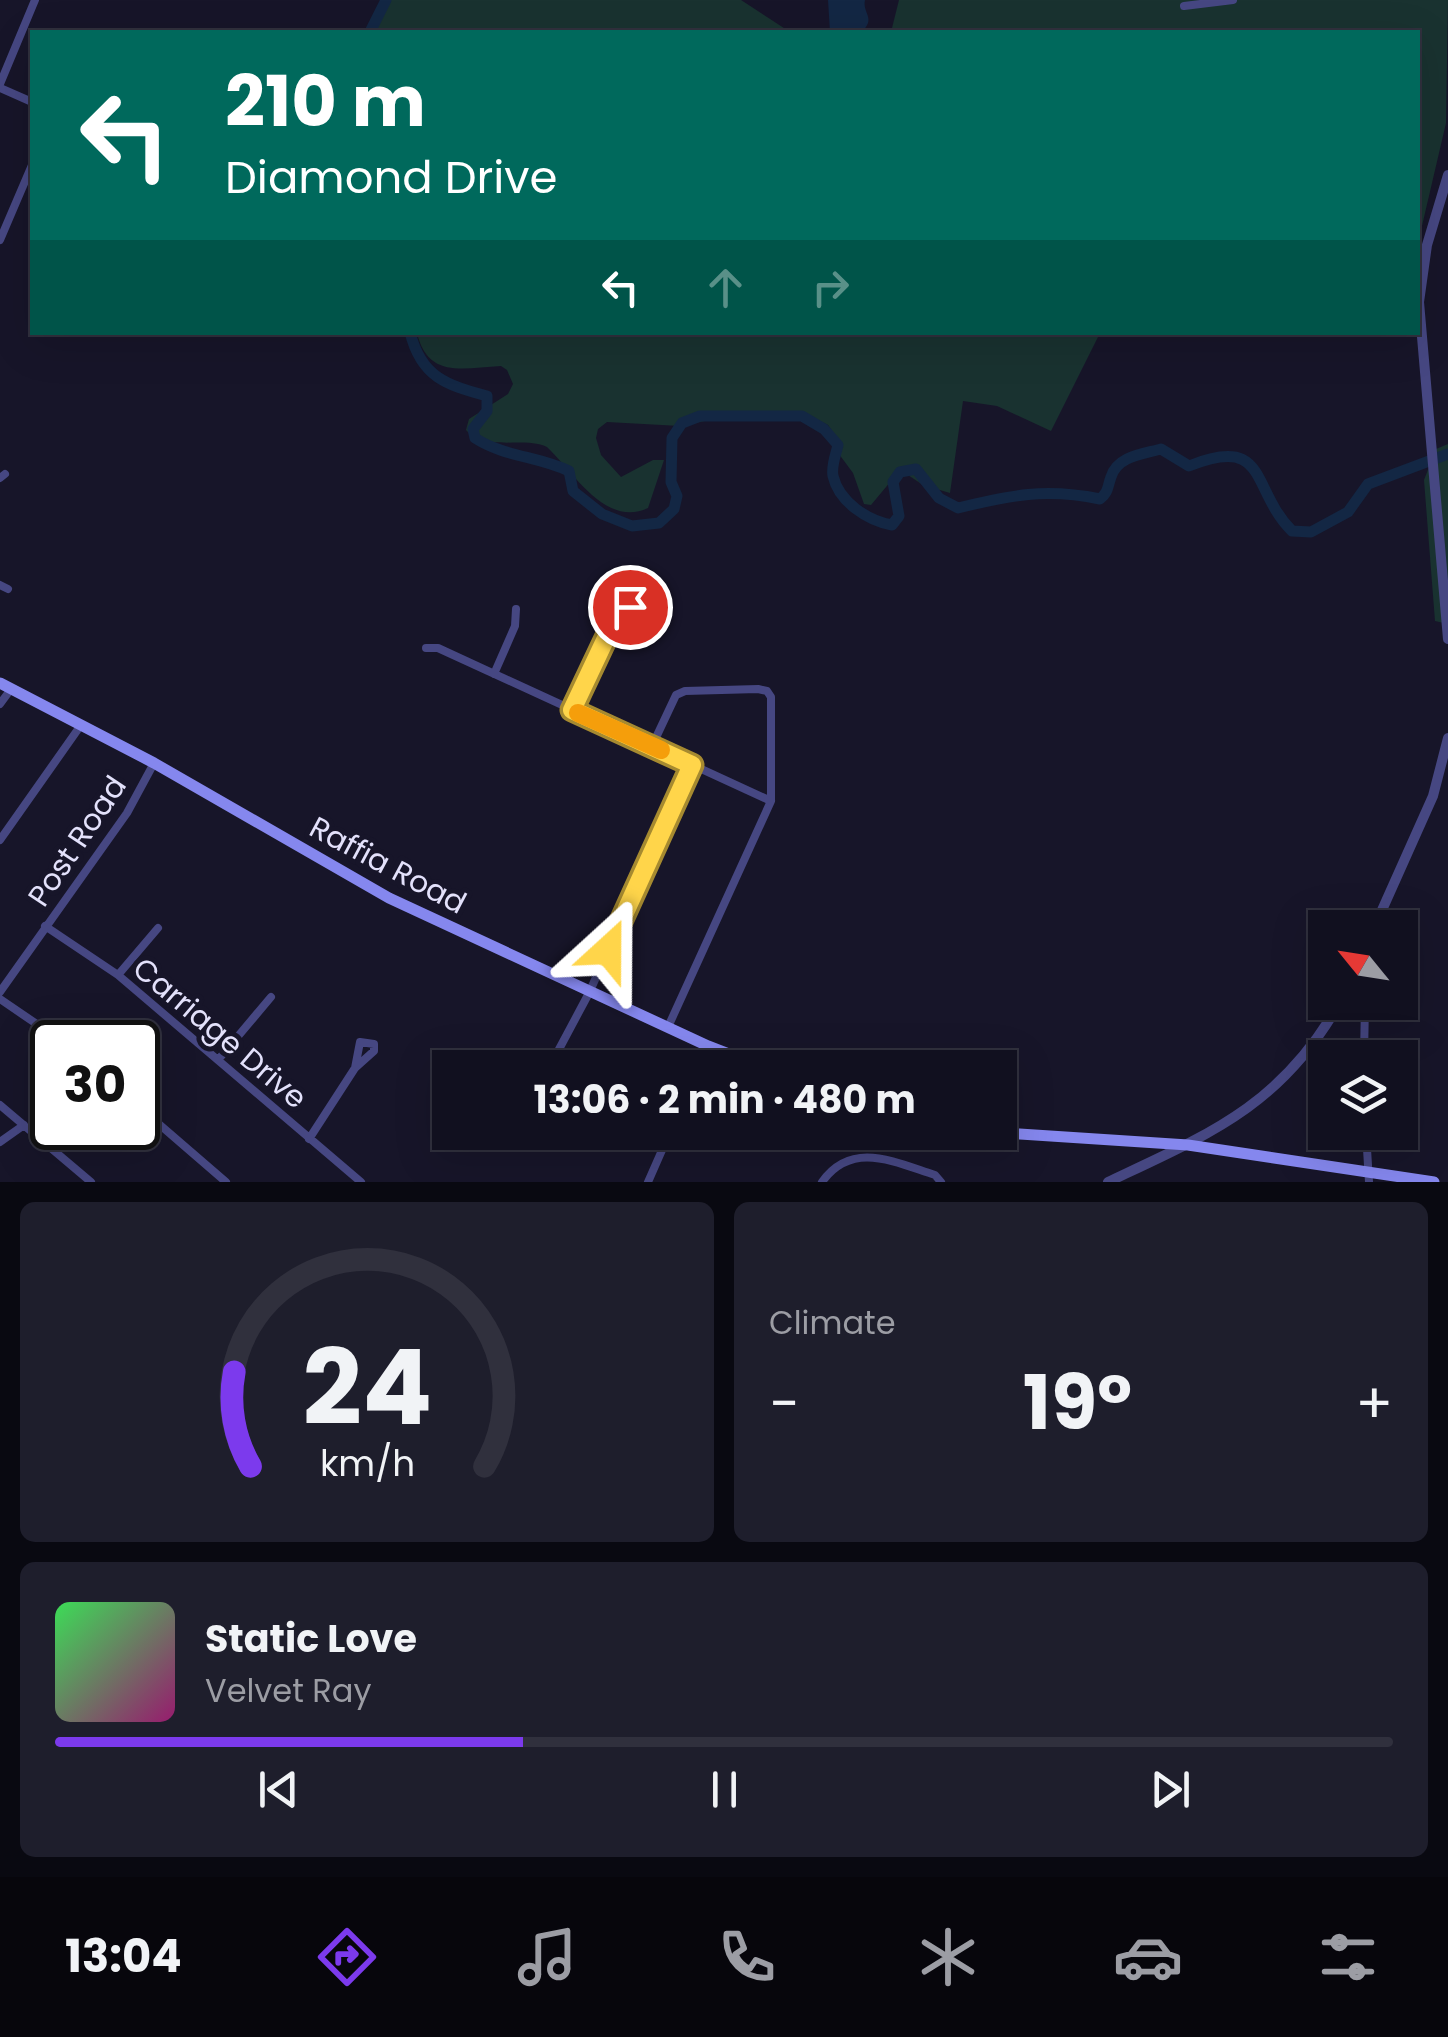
<!DOCTYPE html>
<meta charset="utf-8">
<style>
body{margin:0;font-family:Poppins,sans-serif;background:#1e1e2c;color:#f1f3f6;height:100vh;display:flex;flex-direction:column;font-size:38px;white-space:nowrap}
*{box-sizing:border-box;margin:0}
p{font-size:32px;color:#9c9da4}
.icon{flex:none;width:55px;height:55px;fill:none;stroke:currentColor;stroke-width:2;stroke-linecap:round;stroke-linejoin:round}
.map{position:relative;height:1182px;overflow:hidden}
.details{display:flex;flex-direction:column;gap:20px;padding:20px;background:#090911;flex:1}
.details>*{flex:none}
.banner{position:absolute;left:30px;top:30px;width:1390px;height:305px;border-radius:0px;box-shadow:0 10px 40px #0002,0 0 0 2px #30303d;background:#00695c;color:#fff;overflow:hidden}
.needle{width:65px;rotate:300deg}
.controls{position:absolute;left:1308px;top:910px;display:grid;gap:20px}
.controls a{display:grid;place-items:center;width:110px;height:110px;border-radius:0px;background:#11101f;box-shadow:0 10px 40px #0002,0 0 0 2px #30303d;font-size:50px}
.speed{position:absolute;left:30px;top:1020px;display:flex;gap:20px;font-size:50px;font-weight:700;text-align:center}
.speed>*{display:grid;place-content:center;width:130px;height:130px;border-radius:50%;background:#11101f;box-shadow:0 10px 40px #0002,0 0 0 2px #30303d;line-height:1}
.speed .limit{border:5px solid #111;border-radius:15px;background:#fff;color:#111}
.pin{position:absolute;display:grid;place-items:center;width:85px;height:85px;color:#fff;margin:-42px;border:5px solid #fff;border-radius:50%;box-shadow:0 2px 10px #0007}
.me{position:absolute;width:110px;margin:-55px;rotate:24deg;stroke-linejoin:round;filter:drop-shadow(0 0 8px #0008)}
.turn{display:flex;align-items:center;gap:35px;height:210px;padding:0 30px;font-size:45px}
.turn .icon{width:130px;height:130px;stroke-width:2.5}
.turn b{display:block;font-size:70px;line-height:85px}
.lanes{display:flex;align-items:center;height:95px;padding:0 30px;background:#0003;justify-content:center;gap:50px;direction:ltr}
.lanes .off{opacity:.35}
.big{font-size:75px;font-weight:700;line-height:1.1}
.details .tile{flex:1;display:flex;flex-direction:column;justify-content:center;gap:15px;min-width:0;padding:0 35px;border-radius:15px;background:#1e1e2c}
.details .dial{align-items:center;gap:0}
.dial svg{height:260px;overflow:visible;fill:none;stroke:#30303d;stroke-width:7;stroke-linecap:round;text-anchor:middle}
.dial text{fill:#f1f3f6;stroke:none}
.song{display:flex;align-items:center;gap:30px}
.cover{width:120px;height:120px;border-radius:15px;background:linear-gradient(135deg,hsl(130 70% 55%),hsl(320 70% 35%))}
.played{height:10px;border-radius:5px;background:linear-gradient(90deg,#7c3aed 35%,#30303d 35%)}
.keys{display:flex;justify-content:space-around;direction:ltr}
.heat{display:flex;justify-content:space-between;align-items:center;font-size:55px;direction:ltr}
.details .tiles{flex:1;display:grid;gap:20px;grid-template-columns:1fr 1fr}
.tile:last-child{grid-column:span 2}
.trip{position:absolute;left:432px;top:1050px;width:585px;height:100px;border-radius:0px;background:#11101f;box-shadow:0 10px 40px #0002,0 0 0 2px #30303d;font-weight:700;line-height:100px;text-align:center}
.dock{display:flex;height:160px;justify-content:space-around;align-items:center;background:#07060c;color:#9c9da4}
.dock .icon{width:70px;height:70px}
.dock .selected{color:#7c3aed}
.dock b{font-size:45px;color:#f1f3f6}
.map>svg:first-child{display:block}
.green{fill:#193230}
.water{fill:#132744}
.lines{fill:none;stroke-linecap:round;stroke-linejoin:round}
.river{stroke:#132744;stroke-width:11}
.minor{stroke:#464782;stroke-width:8}
.tertiary{stroke:#464782;stroke-width:10}
.secondary{stroke:#8587ee;stroke-width:11}
.route-casing{stroke:#a68a30;stroke-width:25}
.route{stroke:#ffd54a;stroke-width:18}
.slow{stroke:#f59e0b;stroke-width:18}
.labels{text-anchor:middle;dominant-baseline:central;stroke-width:10;stroke-linejoin:round;paint-order:stroke}
.street-label{font-size:30px;fill:#e3e1fb;stroke:#171529}
</style>
<div class="map">
<svg width="1448" height="1182" viewBox="0 0 1448 1182">
<rect width="100%" height="100%" fill="#171529"/>
<path class="green" d="M386 0H741L790 32H370L374 16Z
M899 0H1448L1446 123 1418 243V32H891Z
M417 333V332L1100 333 1051 431 997 406 963 401 950 493 923 485 905 473 896 475 871 505 864 504 853 473 833 446 834 434 828 425 818 420 776 412 745 413 680 426 607 422 598 429 596 438 601 455 621 477 653 460H664L648 508C606 528 574 473 547 447 523 436 485 452 466 430L469 419 508 394 513 384 507 370 501 366C463 368 428 379 417 333Z
M1448 444V624L1435 621 1424 480 1436 449Z"/>
<path class="water" d="M828 0H865C862 13 877 19 861 32H830Z"/>
<g class="lines">
<path class="river" d="M370 32 386 0
M410 332C421 377 446 385 487 396V411L473 429 475 438C504 457 538 456 569 471L573 491 602 514 632 526 659 523 674 509 677 496 671 482 672 438 682 423 700 416H802L824 429 838 445C836 454 831 466 833 476 839 502 868 521 892 525L899 516 893 482 900 472 916 469 939 498 958 508C1010 495 1046 488 1100 499 1109 491 1107 488 1111 477 1117 456 1143 454 1161 449L1189 466C1269 434 1250 489 1292 531L1311 532 1348 512 1368 484 1448 454"/>
<path class="minor" d="M1184 6 1233 0
M0 84 35 0
M0 88 32 102
M0 240 32 165
M0 478 5 474
M0 585 8 589
M426 648H438L771 801
M494 674 515 626 516 609
M0 704 11 689
M572 710 616 617 630 607
M652 746 676 695 685 691 758 689 767 691 771 697V801L668 1027
M0 840 81 725
M45 926 118 975 361 1182
M118 975 158 928
M0 992 127 813 154 763
M0 999 63 1042
M1364 1058 1365 1002
M218 1060 271 997
M549 1068 589 993 692 765
M699 1068 708 1046
M0 1105 91 1182
M138 1106 226 1182
M1366 1132 1369 1182
M309 1139 355 1068 374 1051V1044L360 1042 355 1068
M0 1142 24 1125
M648 1182 670 1132
M822 1182C852 1140 894 1162 935 1175L941 1182"/>
<path class="tertiary" d="M1448 175 1427 245 1419 302 1448 639
M1374 928 1433 796 1448 738
M1108 1182C1210 1134 1282 1105 1340 1002"/>
<path class="secondary" d="M0 683 154 763 389 898 708 1046 765 1068
M989 1132 1188 1145 1434 1182"/>
</g>
<g class="lines">
<g class="route-casing">
<path id="route" d="M608 950 692 765 572 710 616 617 630 607"/>
</g>
<use href="#route" class="route"/>
<path class="slow" d="M578 713 661 750"/>
</g>
<g class="labels">
<g class="street-label">
<text transform="translate(77 841) rotate(-56)">Post Road</text>
<text transform="translate(388 865) rotate(28)">Raffia Road</text>
<text transform="translate(220 1033) rotate(40)">Carriage Drive</text>
</g>
</g>
</svg>
<div class="controls">
<a><svg class="needle" viewBox="-14 -14 28 28"><path d="M0-13l5 13h-10z" fill="#e53935"/><path d="M0 13l5-13h-10z" fill="#9c9da4"/></svg></a>
<a><svg class="icon" aria-label="layers" viewBox="0 0 24 24"><path d="M12 4l9 5-9 5-9-5zM3 14l9 5 9-5"/></svg></a>
</div>
<div class="speed"><div class="limit">30</div></div>
<div class="pin" style="left:630px;top:607px;background:#d93025"><svg class="icon" aria-label="arrive" viewBox="0 0 24 24"><path d="M6 21V4h12l-3 4 3 4H6"/></svg></div>
<svg class="me" style="left:608px;top:950px" viewBox="-20 -20 40 40"><path d="M0-17L14 15 0 8-14 15z" fill="#ffd54a" stroke="#fff" stroke-width="4"/></svg>
<div class="trip">13:06 · 2 min · 480 m</div>
<div class="banner">
<div class="turn"><svg class="icon" aria-label="left" viewBox="0 0 24 24"><path d="M17 20v-9H6M10 6l-5 5 5 5"/></svg><div><b>210 m</b>Diamond Drive</div></div>
<div class="lanes"><svg class="icon" aria-label="left" viewBox="0 0 24 24"><path d="M17 20v-9H6M10 6l-5 5 5 5"/></svg><svg class="icon off" aria-label="ahead" viewBox="0 0 24 24"><path d="M12 20V5M6 11l6-6 6 6"/></svg><svg class="icon off" aria-label="right" viewBox="0 0 24 24"><path d="M7 20v-9h11M14 6l5 5-5 5"/></svg></div>
</div>
</div>
<section class="details">
<div class="tiles">
<div class="tile dial"><svg viewBox="0 0 100 80">
<path d="M14 69A42 42 0 1 1 86 69"/>
<path d="M14 69A42 42 0 0 1 9 40" stroke="#7c3aed"/>
<text x="50" y="56" font-size="32" font-weight="700">24</text>
<text x="50" y="72" font-size="11">km/h</text>
</svg></div>
<div class="tile"><p>Climate</p>
<div class="heat"><a>−</a><b class="big">19°</b><a>+</a></div>
</div>
<div class="tile">
<div class="song"><i class="cover"></i><div><b>Static Love</b><p>Velvet Ray</p></div></div>
<div class="played"></div>
<div class="keys"><svg class="icon" aria-label="previous" viewBox="0 0 24 24"><path d="M18 5L8 12l10 7zM5 5v14"/></svg><svg class="icon" aria-label="pause" viewBox="0 0 24 24"><path d="M8 5v14M16 5v14"/></svg><svg class="icon" aria-label="next" viewBox="0 0 24 24"><path d="M6 5l10 7-10 7zM19 5v14"/></svg></div>
</div>
</div>
</section>
<nav class="dock">
<b>13:04</b>
<svg class="icon selected" aria-label="directions" viewBox="0 0 24 24"><path d="M12 3l9 9-9 9-9-9zM9 14v-3h6M13 9l2 2-2 2"/></svg>
<svg class="icon" aria-label="music" viewBox="0 0 24 24"><path d="M9 18V5l10-2v13"/><circle cx="6" cy="18" r="3"/><circle cx="16" cy="16" r="3"/></svg>
<svg class="icon" aria-label="phone" viewBox="0 0 24 24"><path d="M5 4h4l2 5-3 2q2 4 5 5l2-3 5 2v4C11 20 4 13 5 4z"/></svg>
<svg class="icon" aria-label="climate" viewBox="0 0 24 24"><path d="M12 3v18M4 7l16 10M4 17L20 7"/></svg>
<svg class="icon" aria-label="car" viewBox="0 0 24 24"><path d="M5 17H2v-5l4-1 3-4h7l3 4 3 1v5h-3M9 17h6M6 11h13"/><circle cx="7" cy="17" r="2"/><circle cx="17" cy="17" r="2"/></svg>
<svg class="icon" aria-label="filters" viewBox="0 0 24 24"><path d="M4 7h16M4 17h16"/><circle cx="9" cy="7" r="2"/><circle cx="15" cy="17" r="2"/></svg>
</nav>
